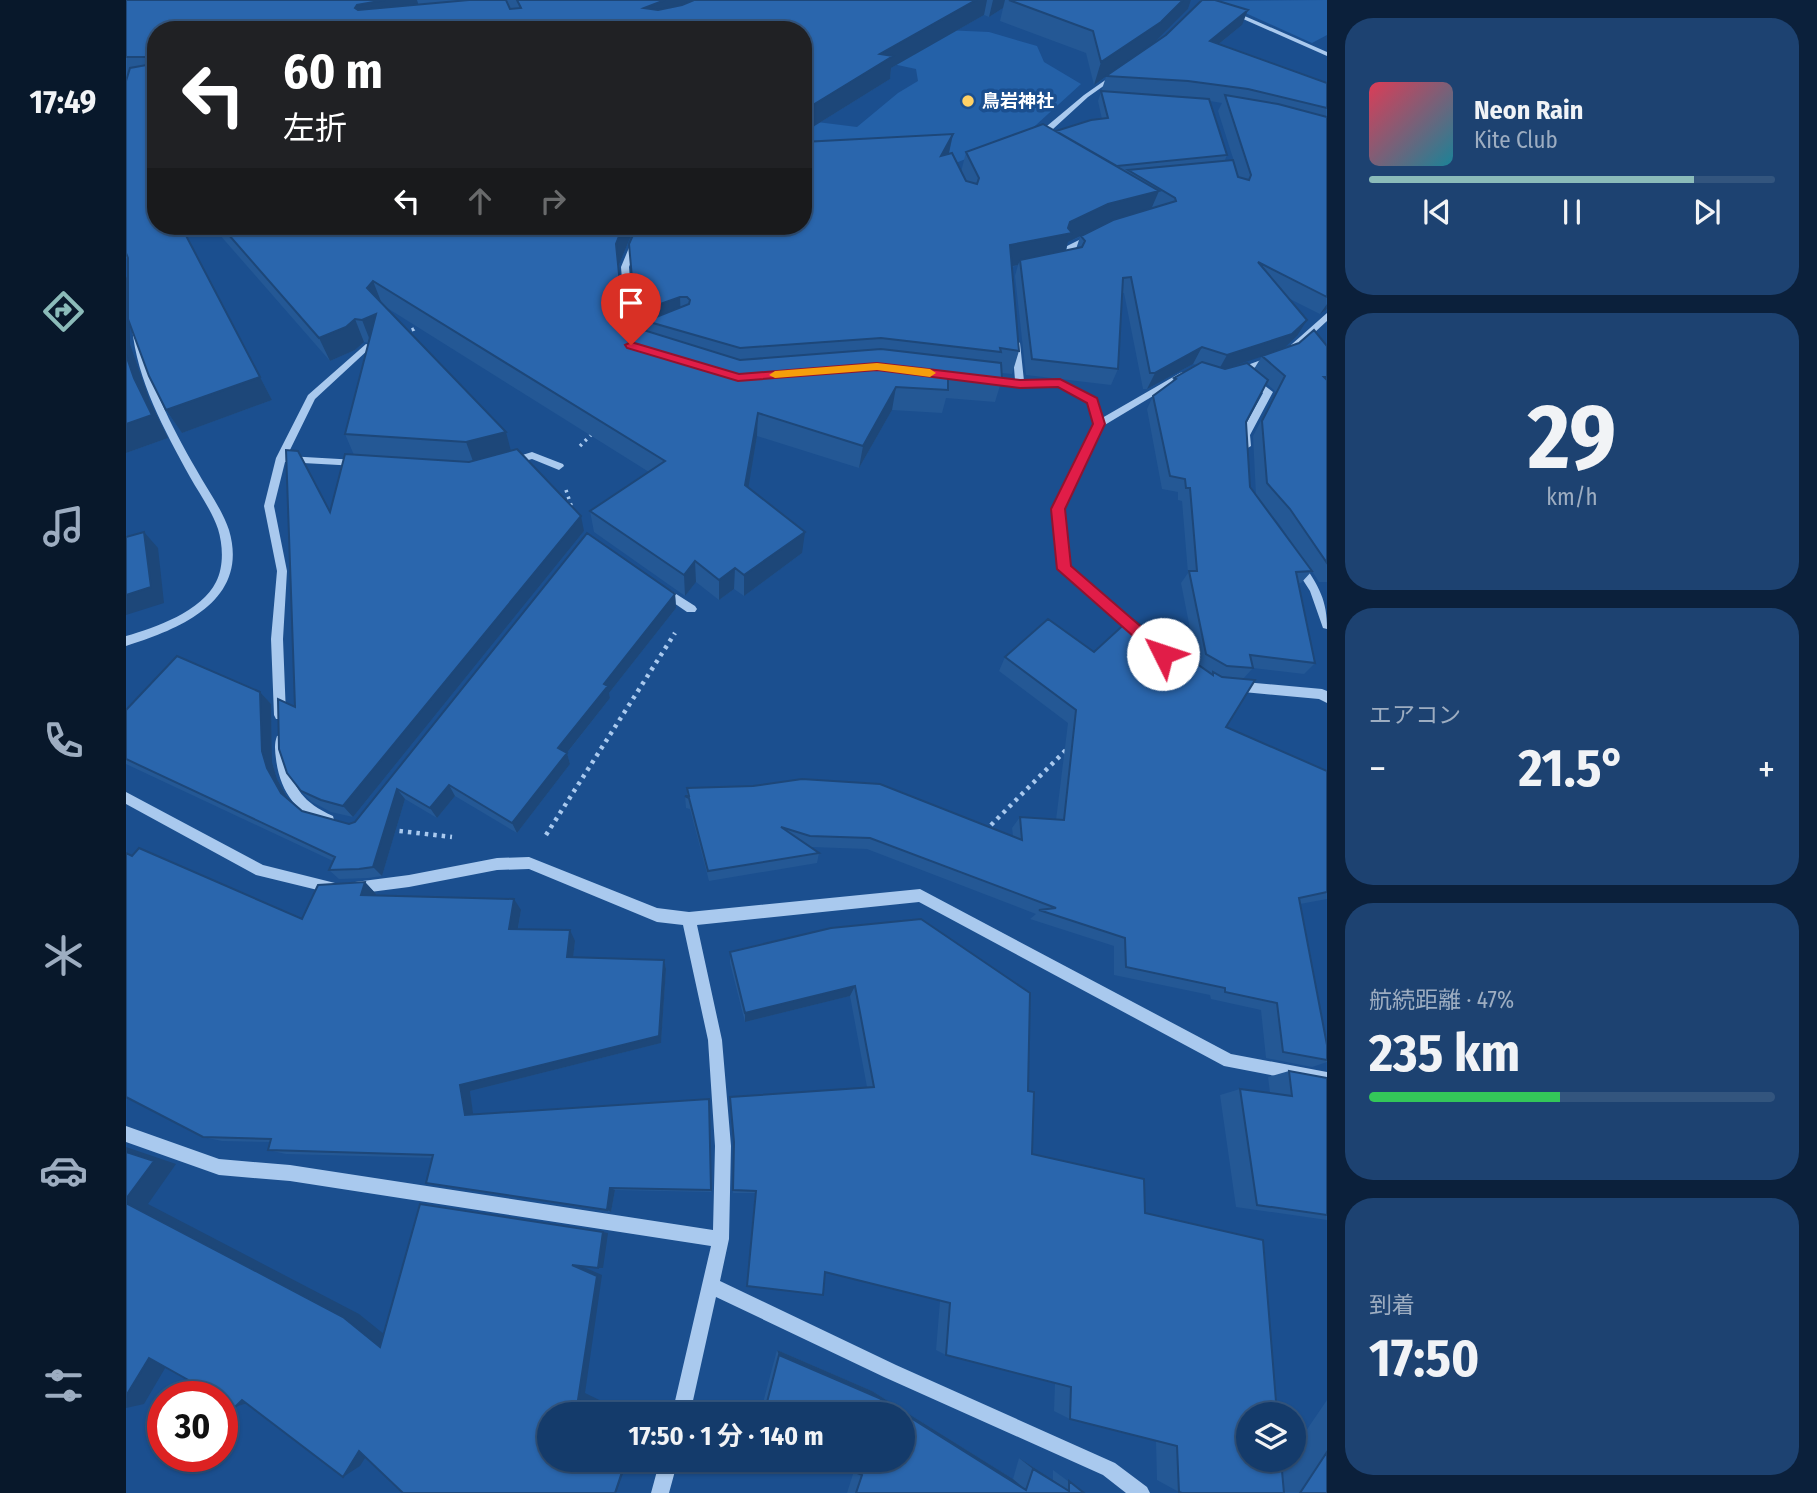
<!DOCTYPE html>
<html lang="ja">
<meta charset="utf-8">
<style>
body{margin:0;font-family:"Fira Sans Condensed","Noto Sans JP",sans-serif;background:#1d4271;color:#f1f3f6;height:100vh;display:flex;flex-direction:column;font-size:26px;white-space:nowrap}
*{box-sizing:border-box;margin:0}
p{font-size:23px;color:#9dadc1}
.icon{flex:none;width:38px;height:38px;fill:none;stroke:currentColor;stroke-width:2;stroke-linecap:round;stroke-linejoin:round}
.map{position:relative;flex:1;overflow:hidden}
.side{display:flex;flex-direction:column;gap:18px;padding:18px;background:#0b203b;width:490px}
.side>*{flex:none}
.hud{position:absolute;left:21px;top:21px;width:665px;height:214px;border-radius:28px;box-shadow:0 2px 5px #0004,0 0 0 2px #33557e;background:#202124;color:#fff;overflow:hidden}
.tools{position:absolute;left:1110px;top:1402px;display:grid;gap:14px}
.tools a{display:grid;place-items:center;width:70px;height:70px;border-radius:50%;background:#143b6b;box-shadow:0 2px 5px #0004,0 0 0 2px #33557e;font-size:35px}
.speed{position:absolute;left:21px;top:1381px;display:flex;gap:14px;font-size:35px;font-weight:700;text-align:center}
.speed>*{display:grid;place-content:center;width:91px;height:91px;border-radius:50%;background:#143b6b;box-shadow:0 2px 5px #0004,0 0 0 2px #33557e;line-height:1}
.speed .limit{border:10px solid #d22;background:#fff;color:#111}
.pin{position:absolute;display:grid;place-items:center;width:60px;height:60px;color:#fff;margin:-72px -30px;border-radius:50% 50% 50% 0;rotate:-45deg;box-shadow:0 0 7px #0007}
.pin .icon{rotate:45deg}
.me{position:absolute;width:77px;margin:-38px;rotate:311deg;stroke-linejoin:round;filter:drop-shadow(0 0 5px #0008)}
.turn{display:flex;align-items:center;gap:24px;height:147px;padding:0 21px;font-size:32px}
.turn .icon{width:91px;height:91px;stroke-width:2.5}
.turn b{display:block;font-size:49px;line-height:60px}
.lanes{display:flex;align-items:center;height:66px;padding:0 21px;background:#0003;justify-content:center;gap:35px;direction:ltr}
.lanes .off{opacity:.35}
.big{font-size:52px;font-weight:700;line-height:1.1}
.side .card{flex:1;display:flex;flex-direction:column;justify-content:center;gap:10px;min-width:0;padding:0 24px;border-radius:28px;background:#1d4271}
.side .dial{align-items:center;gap:0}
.dial b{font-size:91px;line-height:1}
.song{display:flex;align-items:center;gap:21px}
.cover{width:84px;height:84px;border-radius:10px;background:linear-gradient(135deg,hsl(350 70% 55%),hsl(190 70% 35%))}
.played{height:7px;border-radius:4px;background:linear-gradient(90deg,#8bbbb9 80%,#33557e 80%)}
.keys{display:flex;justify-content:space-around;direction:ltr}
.heat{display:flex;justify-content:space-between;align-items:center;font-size:38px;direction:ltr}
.charge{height:10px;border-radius:5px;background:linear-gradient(90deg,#34c759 47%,#33557e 0)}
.trip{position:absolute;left:411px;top:1402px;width:378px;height:70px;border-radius:35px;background:#143b6b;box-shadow:0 2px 5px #0004,0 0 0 2px #33557e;font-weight:700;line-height:70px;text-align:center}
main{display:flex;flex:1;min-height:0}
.tab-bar{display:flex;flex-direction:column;width:126px;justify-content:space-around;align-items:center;background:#08182b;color:#9dadc1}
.tab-bar .icon{width:49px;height:49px}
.tab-bar .current{color:#8bbbb9}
.tab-bar b{font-size:32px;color:#f1f3f6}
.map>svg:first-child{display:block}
.green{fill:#2461a8}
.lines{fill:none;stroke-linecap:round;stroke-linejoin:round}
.path-far1{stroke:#a9c9ee;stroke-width:3.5;stroke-dasharray:2.5 4.5;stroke-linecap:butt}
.path{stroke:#a9c9ee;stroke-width:4.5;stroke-dasharray:3.5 5;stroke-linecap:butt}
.minor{fill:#a9c9ee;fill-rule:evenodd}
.wall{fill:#245895;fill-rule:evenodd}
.shaded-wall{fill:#1d4779}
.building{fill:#2a66ad;stroke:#1d4779;stroke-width:2}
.route{fill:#e11d48;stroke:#92132f;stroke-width:2}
.slow{fill:#f59e0b}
.poi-dot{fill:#ffd166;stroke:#1b4f8f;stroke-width:2.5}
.labels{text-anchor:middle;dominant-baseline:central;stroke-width:7;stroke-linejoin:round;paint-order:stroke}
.far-poi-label{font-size:18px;font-weight:bold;fill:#fff;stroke:#1b4f8f;text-anchor:start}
</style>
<main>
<nav class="tab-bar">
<b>17:49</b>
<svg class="icon current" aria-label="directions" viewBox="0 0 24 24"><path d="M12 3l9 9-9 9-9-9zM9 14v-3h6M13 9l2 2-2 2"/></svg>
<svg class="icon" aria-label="music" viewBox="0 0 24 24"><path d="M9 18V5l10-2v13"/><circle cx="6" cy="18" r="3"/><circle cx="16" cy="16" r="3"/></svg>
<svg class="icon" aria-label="phone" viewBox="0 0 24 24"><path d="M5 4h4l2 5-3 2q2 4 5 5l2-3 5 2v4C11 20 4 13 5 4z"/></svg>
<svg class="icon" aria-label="climate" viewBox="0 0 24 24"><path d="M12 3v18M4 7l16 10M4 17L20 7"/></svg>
<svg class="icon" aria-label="car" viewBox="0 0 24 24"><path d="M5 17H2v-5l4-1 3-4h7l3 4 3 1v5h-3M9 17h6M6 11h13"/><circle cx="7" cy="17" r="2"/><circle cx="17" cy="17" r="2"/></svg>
<svg class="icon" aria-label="filters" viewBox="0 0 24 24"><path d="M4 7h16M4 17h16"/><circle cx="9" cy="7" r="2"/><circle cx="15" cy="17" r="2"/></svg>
</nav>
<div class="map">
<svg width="1201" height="1493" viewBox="0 0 1201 1493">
<rect width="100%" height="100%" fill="#1b4f8f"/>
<path class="green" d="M1201 0V35L1186 43 1093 1Z
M818 30 863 32 911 46 918 62 955 84 899 135 815 169 695 150 680 138 691 122 731 127 772 93 792 81 790 69 762 63Z"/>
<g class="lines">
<path class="path-far1" d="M279 332 288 329 294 322
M454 446 468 432
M440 490 446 508"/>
<path class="path" d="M265 830 326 837
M859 831 942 748
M420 835 549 633"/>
<path class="minor" d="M1074 0H1082L1201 52V56Z
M988 74 993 75 962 97 915 140H909V136L958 95Z
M512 226H520L503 267 509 342 505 345 501 342 495 267Z
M961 236 968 238 945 251 951 259 947 262H941L940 260 942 258 936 250 937 248Z
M1201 313V321L1163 356 1110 374 1105 371 1157 352Z
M10 324 14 327C20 379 45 425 70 469 81 489 96 509 103 530 124 601 54 629 0 646V636C29 628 76 611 90 582 98 567 97 545 92 529 86 511 73 493 64 477 38 429 11 381 6 327Z
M890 340 894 343 898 381 934 380 970 398 976 418 1054 373 1057 372 1062 375 977 426 937 510 943 567 1015 629 1017 632 1015 635H1007L933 569 927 510 968 424 963 402 933 386 894 387 857 382V378L860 377 889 380 886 343Z
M240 344 243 345V349L189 399 161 456 231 460 236 463 231 466 159 462 148 506 161 571 157 639 160 715 158 719H150L148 715 145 639 151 571 138 506 150 458 182 395Z
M1126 376 1147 392 1124 435 1125 446 1120 449 1115 446 1114 435 1137 393 1123 381 1121 379Z
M406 452 437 464 438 466 433 470 406 459 384 465 379 462 380 460Z
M1173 562 1177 563C1193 587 1201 600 1201 629L1197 628 1184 591 1168 566Z
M536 585 569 606 571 609 569 612H561L532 592 531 589Z
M1107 681 1196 689 1201 691V703L1193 699 1107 691 1103 689 1101 686 1103 683Z
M155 735 159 736 161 740C163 779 169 799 207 816L208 820 207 824 202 826C171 814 154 792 150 759 149 751 148 744 151 736Z
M0 792 137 865 213 884 215 888 213 892 208 894 130 875 0 804Z
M403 857 531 908 563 912 794 889 1105 1054 1201 1072V1086L1098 1066 793 902 571 925 596 1040 605 1146 603 1239 594 1281 770 1365 989 1463 1021 1487 1024 1493H1000L977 1475 758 1377 590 1297 564 1414H546L585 1246 164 1181 93 1175 0 1142V1126L93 1159 164 1165 587 1230 589 1146 582 1040 557 925 531 922 403 869 371 870 283 887 229 894 224 892 222 888 224 884 229 882 283 875 371 858Z
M534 1460H552L543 1493H525Z"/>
</g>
<path class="wall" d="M0 0H1065L1062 9 1029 42 1116 25 1093 44 1201 83V309L1194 314 1162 298 1171 336 1156 349 1201 346V582H1193L1186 571 1175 583H1173L1189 663 1178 674 1127 668 1117 679 1100 727 1201 771V899L1174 904 1201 1045V1062L1186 1067 1140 1058 1135 1010 1085 999 1084 995 988 975V946L904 919 910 914 741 849 685 847 693 853 691 863 583 881 564 809 560 808 559 796H561V788L887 836 886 828 894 817 930 820 942 723 873 671 879 657 968 652 1071 664 1055 583 1062 573 1056 501 1052 500V492L1036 489 1021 409 1027 396 1046 382 1048 378 1071 365 1067 364 1021 389H1017L998 293H997L992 369 985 385 900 375 889 276 892 265 886 267 893 351 886 374 876 373V379L869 402 820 398 816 413 766 410 733 468 631 436 622 488 676 553 618 596 608 589 593 600 570 582 559 596 468 532 464 511 523 472 258 306 385 451 458 531 227 817 205 812 186 802 175 791 169 707 204 511 228 455 219 434 243 343 238 342 229 350 204 361 86 226H509L492 267 498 324 511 328 503 244 827 134 823 154 835 172 840 152 930 131 976 119 972 101 980 77 968 85 960 53 874 21 877 8 863 17 858 15 765 68 764 79 677 133V30H30V226H55L146 400 56 433 40 410 3 324 4 344 24 401 42 438 0 453V276L2 279V259L0 258ZM1084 101 1096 103 1092 111 1113 177 1099 160 1101 155ZM954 237 950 249 940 251 942 242ZM1136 356 1128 369H1098ZM1140 383 1150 392 1127 436 1130 496 1124 487 1120 422ZM1139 507 1153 524 1179 562Z
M461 533 549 594 550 608 483 693 484 698 441 753 444 764 391 833 329 796 311 818 279 799 256 876 242 878 213 879 203 870 207 861 0 764V710L134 692 145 704 146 762 151 779 163 800 176 811 223 824 229 822Z
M239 882 250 894V896L395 910 392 929 449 941 447 958 538 960 540 969 535 1043 344 1091 347 1115 584 1104 585 1192 489 1190 485 1212 300 1183 307 1158 160 1154 142 1150 145 1142 96 1141 77 1137 176 919Z
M705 928 902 1091 906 1154 1019 1213 1156 1467 1161 1460H1167V1450L1201 1400V1493H1056L1053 1492 1031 1480 1030 1441 944 1419 928 1411 929 1383 820 1355 810 1350 814 1301 699 1272 621 1286V1285L629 1193H607L608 1146 604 1097 741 1087 724 996 619 1022 604 963V952Z
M1163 1071 1201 1078V1220L1110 1207 1094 1095 1114 1089 1144 1093 1142 1077Z
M651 1350 746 1391 887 1479 893 1458 927 1480V1470L958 1493H721L728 1471 777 1414H634Z"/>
<path class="shaded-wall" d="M259 0H291L296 16 238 27 229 8 231 5Z
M539 0H595L521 30 518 8Z
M850 0H861L858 15 765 68 764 79 677 133V111L754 54Z
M867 0H879L877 8 863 17Z
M1057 0H1065L1062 9 1027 44 968 85 975 62Z
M1122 10 1116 25 1078 56 1084 41Z
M827 134 822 157 815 156Z
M30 161V178L23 165Z
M1033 191 1023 214 973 227 942 242 938 257 894 260 892 265 877 268 884 245 944 222 982 204Z
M55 226 146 400 56 433 40 410Z
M497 226H509L492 267 490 244Z
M0 276 3 282 4 344 24 401 42 438 0 453V424L8 378 0 355Z
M247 281 256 304 241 288Z
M554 297 555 321H520L521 333 511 336 509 313Z
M1201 304V309L1194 314Z
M250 314 245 343 236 320Z
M229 319 238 342 229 350 204 361 193 338Z
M1181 320 1171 336 1156 350 1092 371 1101 355Z
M1076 347 1067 364 1021 389 1029 373Z
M770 387 766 410 733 468 737 446Z
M632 413 631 436 619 508V485Z
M380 432 386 455 348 464 340 442Z
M455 516 458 531 227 817 217 806Z
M18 532 32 548 38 603 0 615V595Z
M679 532 676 553 618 596V575Z
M569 561 570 582 559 596 558 575Z
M609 568 608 589 593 600V580Z
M549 594 550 608 483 693 484 698 436 759 432 748 478 684Z
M134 692 145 704 146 762 151 779 165 804 155 793 141 768 136 751Z
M441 753 444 764 391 833 386 823Z
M323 785 329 796 311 818 304 808Z
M271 789 279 799 256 876 247 867Z
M239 882 250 894 247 907 235 895Z
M388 899 395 910 390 939 383 929Z
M444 930 449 941 446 967 441 957Z
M538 960 540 969 535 1043 344 1091 348 1120 339 1115 334 1085Z
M729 986 724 996 619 1022V1013Z
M0 1147 50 1164 22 1204 233 1314 269 1343 254 1347 0 1203Z
M484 1188 489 1190 485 1212 481 1210Z
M477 1232 482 1233 477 1268H472Z
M446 1265H453L476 1275 459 1393 502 1414H481L452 1400Z
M651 1350 746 1391 887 1479 900 1490 653 1355Z
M48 1353 18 1404 0 1408V1396L23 1358Z
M116 1400H131L109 1407Z
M249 1442 234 1466 217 1477 233 1451Z
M893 1458 927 1480 943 1491 907 1469Z
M500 1460H502L490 1493H489Z"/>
<path class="building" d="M0 0H259L231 5 229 8 232 10 343 0H380L384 9 395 8 391 0H539L518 8 532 10 556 5 568 0H850L754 54 767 56 677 111V30H30V161L23 165 30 178V226H55L134 377 40 410 23 376 2 319V258L0 253V81L4 68 21 65V57H0Z
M883 0H1057L1035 22 975 62 967 31Z
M1076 0H1089L1122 10 1084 41 1201 83V108L1122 89 1062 81 980 76 1040 35Z
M975 91 1083 99 1101 155 991 166 930 131 965 120 982 118Z
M1099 95 1152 104 1201 117V297L1132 262 1181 320 1166 334 1101 355 1076 347 1029 373H1024L1005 277 997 278 992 369 906 359 894 260 956 247 959 241 955 236 987 220 1050 201 1049 198 1002 170 1107 160 1112 177 1123 180 1125 175Z
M917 124 1033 191 982 204 944 222 942 228 946 233 884 245 893 351 874 348 875 352 755 338 614 348 520 321 563 304 564 300 561 297H554L509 313 503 244 511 226H677V142L827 134 815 156 826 153 840 181 851 184 853 178 840 152Z
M95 226H497L490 244 498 324 614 360 755 349 875 363 876 379 822 375V390L770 387 737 446 632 413 619 485 679 532 618 575 609 568 593 580 569 561 558 575 464 511 539 461 247 281 241 288 380 432 340 442 219 434 250 314 236 320 229 319 220 327 193 338Z
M1188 330 1201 346V377H1198L1201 380V563L1164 509 1141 483 1136 421 1159 376 1136 356 1173 343Z
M0 355 8 378 26 415 0 424Z
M1076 362 1099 369 1121 363 1142 380 1120 422 1124 487 1186 571 1170 572 1189 663 1124 655 1127 668 1101 666 1080 654 1063 571H1071L1064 488H1060L1059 479 1044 476 1027 396 1050 379 1048 378Z
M391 449 455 516 217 806 195 800 175 791 161 773 153 749 152 699 169 707 160 450 172 451 204 512 219 454 343 462Z
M18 532 25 587 0 595V537Z
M461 533 549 594 478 684 482 686 432 748 441 753 386 823 323 785 304 808 271 789 247 867 233 869 203 870 209 857 0 759V710L51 656 134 692 136 751 141 768 155 793 176 811 223 824 229 822Z
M1005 618 1087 675V672L1096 677 1129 680 1100 727 1201 771V892L1173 898 1201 1045V1060L1157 1052 1151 1003 1099 992V988L1000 967 999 938 913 910 930 908 744 838 684 836 655 827 693 853 582 871 563 798 559 796H563L561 788 627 786 676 779 754 784 896 840 894 817 938 820 950 710 879 657 922 619 968 652Z
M13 848 176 919 192 885 239 882 235 895 388 899 383 929 444 930 441 957 538 960 533 1036 334 1085 339 1115 583 1099 585 1190 484 1188 481 1210 300 1183 307 1155 142 1150 145 1139 77 1137 0 1097V853L6 856Z
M795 919 904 993 902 1091 908 1092 906 1154 1018 1179 1019 1213 1137 1240 1151 1414H1122V1460H1155L1158 1493H1056L1053 1492 1051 1446 944 1419 945 1387 820 1355 824 1303 699 1272 697 1295 621 1286 630 1191 607 1190 608 1142 604 1097 748 1087 729 986 619 1013 604 952 705 928Z
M1163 1071 1201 1078V1215L1131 1205 1114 1089 1166 1096Z
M0 1152 28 1161 0 1199Z
M0 1203 217 1317 254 1347 294 1204 477 1232 472 1268 446 1265 471 1276 452 1400 481 1414H424V1460H500L489 1493H277L233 1451 217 1477 116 1400 109 1407 96 1400V1396H91L23 1358 0 1396Z
M653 1355 753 1398 900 1490 907 1469 943 1491V1481L958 1493H730L736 1475 701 1460H777V1414H638Z
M1201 1452V1493H1174Z"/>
<path class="route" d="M505 342 613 374 751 363 894 380 934 379 971 398 979 424 939 509 945 566 1042 650 1045 654 1042 658H1032L931 569 925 509 967 424 961 403 932 387 894 388 751 370 612 381 501 348 499 345Z"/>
<path class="slow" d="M751 363 804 369 810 373 804 377 751 370 649 378 643 375 649 371Z"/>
<circle class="poi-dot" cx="842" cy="101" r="7"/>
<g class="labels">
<g class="far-poi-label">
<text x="856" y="101">鳥岩神社</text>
</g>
</g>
</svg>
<div class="tools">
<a><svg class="icon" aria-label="layers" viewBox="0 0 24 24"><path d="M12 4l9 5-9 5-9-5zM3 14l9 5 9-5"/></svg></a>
</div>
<div class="speed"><div class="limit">30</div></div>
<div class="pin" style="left:505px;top:345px;background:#d93025"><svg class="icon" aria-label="arrive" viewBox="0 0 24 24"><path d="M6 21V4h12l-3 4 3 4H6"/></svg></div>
<svg class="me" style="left:1037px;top:654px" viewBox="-20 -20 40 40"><circle r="19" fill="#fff"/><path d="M0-13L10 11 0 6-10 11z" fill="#e11d48"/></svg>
<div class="trip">17:50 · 1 分 · 140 m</div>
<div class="hud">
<div class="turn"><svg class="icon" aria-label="left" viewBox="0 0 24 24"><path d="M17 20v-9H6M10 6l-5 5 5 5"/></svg><div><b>60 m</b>左折</div></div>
<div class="lanes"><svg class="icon" aria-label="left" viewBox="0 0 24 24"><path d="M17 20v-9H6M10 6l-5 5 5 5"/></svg><svg class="icon off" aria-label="ahead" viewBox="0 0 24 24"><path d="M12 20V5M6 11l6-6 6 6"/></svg><svg class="icon off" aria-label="right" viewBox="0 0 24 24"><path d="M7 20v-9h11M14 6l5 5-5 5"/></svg></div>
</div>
</div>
<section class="side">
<div class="card">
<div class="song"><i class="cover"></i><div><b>Neon Rain</b><p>Kite Club</p></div></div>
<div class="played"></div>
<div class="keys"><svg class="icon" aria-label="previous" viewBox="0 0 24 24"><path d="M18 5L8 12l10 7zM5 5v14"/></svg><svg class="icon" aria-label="pause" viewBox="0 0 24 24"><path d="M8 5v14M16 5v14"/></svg><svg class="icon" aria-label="next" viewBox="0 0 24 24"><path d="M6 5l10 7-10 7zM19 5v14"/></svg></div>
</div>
<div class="card dial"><b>29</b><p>km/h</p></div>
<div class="card"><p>エアコン</p>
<div class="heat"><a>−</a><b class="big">21.5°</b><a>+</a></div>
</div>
<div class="card"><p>航続距離 · 47%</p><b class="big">235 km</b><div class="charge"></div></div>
<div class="card"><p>到着</p><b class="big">17:50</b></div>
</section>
</main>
